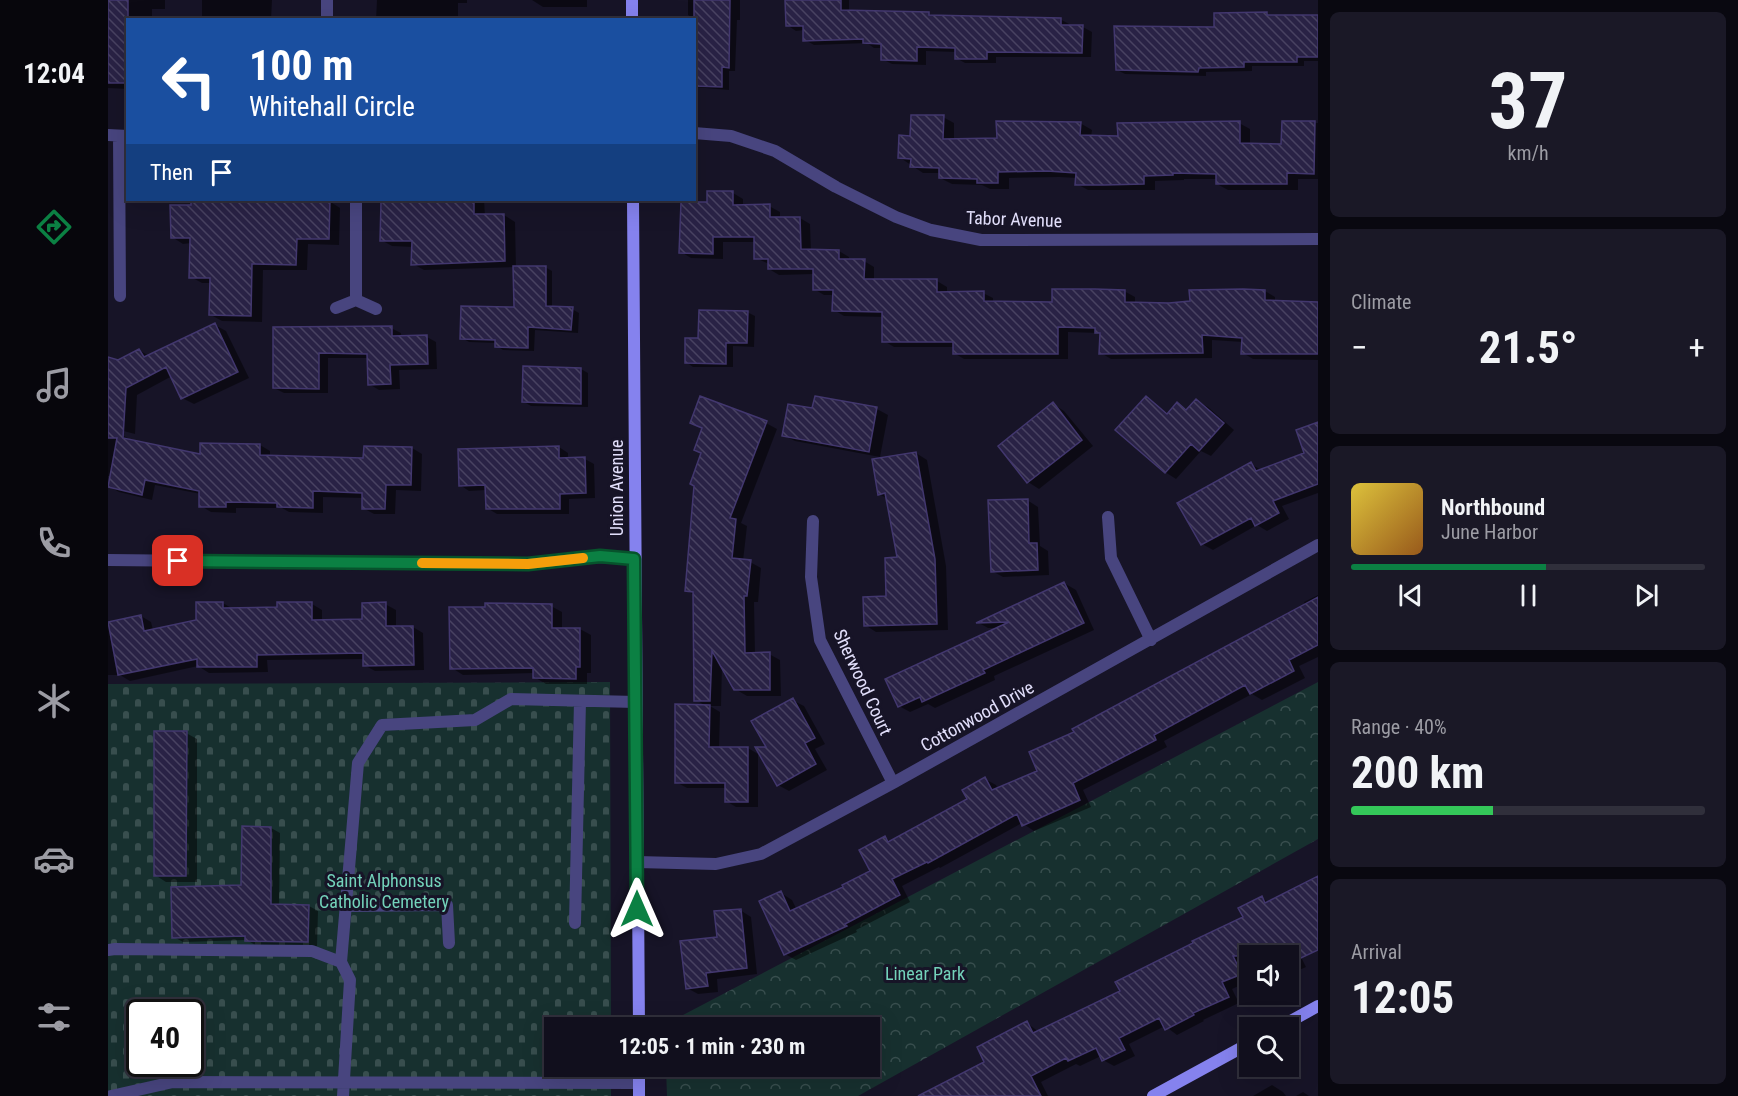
<!DOCTYPE html>
<meta charset="utf-8">
<style>
body{margin:0;font-family:"Roboto Condensed",sans-serif;background:#1a1826;color:#f1f3f6;height:100vh;display:flex;flex-direction:column;font-size:22px;white-space:nowrap}
*{box-sizing:border-box;margin:0}
p{font-size:20px;color:#9c9ca4}
.icon{flex:none;width:33px;height:33px;fill:none;stroke:currentColor;stroke-width:2;stroke-linecap:round;stroke-linejoin:round}
.map{position:relative;flex:1;overflow:hidden}
.details{display:flex;flex-direction:column;gap:12px;padding:12px;background:#090810;width:420px}
.details>*{flex:none}
.banner{position:absolute;left:18px;top:18px;width:570px;height:183px;border-radius:0px;box-shadow:0 6px 24px #0002,0 0 0 2px #302f3b;background:#1a4fa0;color:#fff;overflow:hidden}
.tools{position:absolute;left:1131px;top:945px;display:grid;gap:12px}
.tools a{display:grid;place-items:center;width:60px;height:60px;border-radius:0px;background:#110f1d;box-shadow:0 6px 24px #0002,0 0 0 2px #302f3b;font-size:30px}
.speed{position:absolute;left:18px;top:999px;display:flex;gap:12px;font-size:30px;font-weight:700;text-align:center}
.speed>*{display:grid;place-content:center;width:78px;height:78px;border-radius:50%;background:#110f1d;box-shadow:0 6px 24px #0002,0 0 0 2px #302f3b;line-height:1}
.speed .limit{border:3px solid #111;border-radius:9px;background:#fff;color:#111}
.pin{position:absolute;display:grid;place-items:center;width:51px;height:51px;color:#fff;margin:-26px;border-radius:12px;box-shadow:0 3px 9px #0006}
.me{position:absolute;width:66px;margin:-33px;rotate:0deg;stroke-linejoin:round;filter:drop-shadow(0 0 4px #0008)}
.turn{display:flex;align-items:center;gap:21px;height:126px;padding:0 24px;font-size:27px}
.turn .icon{width:78px;height:78px;stroke-width:2.5}
.turn b{display:block;font-size:42px;line-height:51px}
.then{display:flex;align-items:center;height:57px;padding:0 24px;background:#0003;gap:12px;font-size:22px}
.big{font-size:45px;font-weight:700;line-height:1.1}
.details .card{flex:1;display:flex;flex-direction:column;justify-content:center;gap:9px;min-width:0;padding:0 21px;border-radius:9px;background:#1a1826}
.details .dial{align-items:center;gap:0}
.dial b{font-size:78px;line-height:1}
.song{display:flex;align-items:center;gap:18px}
.cover{width:72px;height:72px;border-radius:9px;background:linear-gradient(135deg,hsl(50 70% 55%),hsl(30 70% 35%))}
.played{height:6px;border-radius:3px;background:linear-gradient(90deg,#0b8043 55%,#302f3b 55%)}
.keys{display:flex;justify-content:space-around;direction:ltr}
.heat{display:flex;justify-content:space-between;align-items:center;font-size:33px;direction:ltr}
.charge{height:9px;border-radius:4px;background:linear-gradient(90deg,#34c759 40%,#302f3b 0)}
.trip{position:absolute;left:436px;top:1017px;width:336px;height:60px;border-radius:0px;background:#110f1d;box-shadow:0 6px 24px #0002,0 0 0 2px #302f3b;font-weight:700;line-height:60px;text-align:center}
main{display:flex;flex:1;min-height:0}
.menu{display:flex;flex-direction:column;width:108px;justify-content:space-around;align-items:center;background:#07060c;color:#9c9ca4}
.menu .icon{width:42px;height:42px}
.menu .active{color:#0b8043}
.menu b{font-size:27px;color:#f1f3f6}
.map>svg:first-child{display:block}
.forest{fill:url(#forest-crowns)}
.cemetery{fill:url(#cemetery-stones);fill-rule:evenodd}
.shadow{fill:#0007}
.building{fill:url(#building-back-hatch);stroke:#42376e;stroke-width:1.5}
.lines{fill:none;stroke-linecap:round;stroke-linejoin:round}
.lane{stroke:#48457f;stroke-width:12}
.street{stroke:#48457f;stroke-width:12}
.secondary{stroke:#8582ee;stroke-width:12}
.route-casing{stroke:#07532c;stroke-width:15}
.route{stroke:#0b8043;stroke-width:10}
.slow{stroke:#f59e0b;stroke-width:10}
.labels{text-anchor:middle;dominant-baseline:central;stroke-width:6;stroke-linejoin:round;paint-order:stroke}
.street-label{font-size:18px;fill:#e1defa;stroke:#171427}
.park-label{font-size:18px;fill:#73d2ba;stroke:#171427}
</style>
<main>
<nav class="menu">
<b>12:04</b>
<svg class="icon active" aria-label="directions" viewBox="0 0 24 24"><path d="M12 3l9 9-9 9-9-9zM9 14v-3h6M13 9l2 2-2 2"/></svg>
<svg class="icon" aria-label="music" viewBox="0 0 24 24"><path d="M9 18V5l10-2v13"/><circle cx="6" cy="18" r="3"/><circle cx="16" cy="16" r="3"/></svg>
<svg class="icon" aria-label="phone" viewBox="0 0 24 24"><path d="M5 4h4l2 5-3 2q2 4 5 5l2-3 5 2v4C11 20 4 13 5 4z"/></svg>
<svg class="icon" aria-label="climate" viewBox="0 0 24 24"><path d="M12 3v18M4 7l16 10M4 17L20 7"/></svg>
<svg class="icon" aria-label="car" viewBox="0 0 24 24"><path d="M5 17H2v-5l4-1 3-4h7l3 4 3 1v5h-3M9 17h6M6 11h13"/><circle cx="7" cy="17" r="2"/><circle cx="17" cy="17" r="2"/></svg>
<svg class="icon" aria-label="filters" viewBox="0 0 24 24"><path d="M4 7h16M4 17h16"/><circle cx="9" cy="7" r="2"/><circle cx="15" cy="17" r="2"/></svg>
</nav>
<div class="map">
<svg width="1210" height="1096" viewBox="0 0 1210 1096">
<defs>
<pattern id="forest-crowns" width="20" height="18" patternUnits="userSpaceOnUse" patternTransform="scale(1.5)"><rect width="20" height="18" fill="#17302f"/><path d="M2 6a3 3 0 1 1 6 0M12 15a3 3 0 1 1 6 0" fill="none" stroke="#384e4e"/></pattern>
<pattern id="cemetery-stones" width="16" height="16" patternUnits="userSpaceOnUse" patternTransform="scale(1.5)"><rect width="16" height="16" fill="#17302f"/><path d="M2 7V4a2 2 0 0 1 4 0v3zM10 15v-3a2 2 0 0 1 4 0v3z" fill="#384e4e"/></pattern>
<pattern id="building-back-hatch" width="6" height="6" patternUnits="userSpaceOnUse" patternTransform="scale(1.5)"><rect width="6" height="6" fill="#292245"/><path d="M-1 5l2 2M0 0l6 6M5-1l2 2" fill="none" stroke="#484261"/></pattern>
</defs>
<rect width="100%" height="100%" fill="#171427"/>
<path class="forest" d="M1210 682V839L750 1096H559L558 1067 762 1066V1028H556V1025Z"/>
<path class="cemetery" d="M502 682 503 1027 447 1028V1066L503 1067V1096H0V684ZM32 1012H82V1064H32Z"/>
<path class="shadow" d="M0 0H57V9H44V20H20V89L0 88Z
M94 0H164L163 20H100L94 16Z
M269 0H359V3H350V18L268 20Z
M424 0H479V7H435Z
M580 0H632V20H629L627 71H621V90L586 87V20H583V17L580 15Z
M679 0H741V12L820 13 826 17 952 19 961 24V27H975L984 32 983 57H888V63H857L848 58V52L818 51V65L784 64 774 59 775 48H766L759 43 706 45 697 40 696 30 688 31 679 25Z
M1159 14 1164 17 1210 16V61H1196V66H1144V71L1098 72V76L1017 74 1009 70 1107 29Z
M835 117 846 123V140L890 139 972 123 984 130 983 137 1011 138 1131 123 1142 129V145L1175 146V122L1210 123V179H1190V190H1120L1109 184V179H1076V180L1047 181V190H980L969 184V178L951 177 901 178V189H882L874 185 844 184 832 178V173H815L791 157 804 137Z
M625 193 635 199V206H661L672 212V219L692 218 702 224 703 251H731L741 257V260L756 261 766 267V280L829 281 839 287V293H875L885 298V302L945 303 1016 291 1027 297V303L1061 304 1157 291 1167 297V302L1210 304V360L1145 359 1135 353V342L1104 340V358L1003 359 993 353V335L990 333 960 332V359H856L846 353V347H786L776 341V317L736 316 726 310V295H716L706 289V274L671 275 661 269V264L648 258 647 242H615V259L583 258 573 252 600 204Z
M84 200 221 201 232 208 231 245 200 244 199 270H155L154 322 114 321 103 315V283H94L83 277V243L75 244 64 237 85 206Z
M303 200H376L377 216 396 215 407 222 408 268 437 267 444 271V308L464 309 471 313 470 333 427 330 426 351 395 350 389 346V343L361 342 354 338 407 309V267L316 270 305 264V247L284 246 273 240 303 204Z
M639 312 647 316 646 347 625 346V367H585L578 362 592 340Z
M107 325 118 331 141 378 86 404 74 398 64 376 29 395 27 434 0 427V358L11 362 31 350 41 356Z
M166 328H283L293 333V337H319L328 342 329 369 291 370 292 389 271 390 261 384V358H220V393H176L166 388Z
M473 369 480 373V407L423 406 416 402Z
M708 397 769 409 780 415 772 457 687 441 675 435 706 410Z
M1038 398 1061 414 1070 404 1080 410 1089 401 1100 407 1126 430 1103 456 1093 451 1068 479 1057 472Z
M945 404 956 411 985 446 931 489 920 482 892 447Z
M584 422 658 423 669 429 633 523 639 526 635 561 642 562 653 568 650 602H646L647 654H661L672 660 673 696H639L627 689 614 666 613 706H602L612 712 611 748H640L650 754V807H628L618 801V788H579L568 782 598 706 588 700 586 595 578 590 595 453 596 429Z
M1210 424V493L1174 506 1181 519 1159 531 1149 525 1105 550 1094 544 1071 503 1143 464 1153 470 1198 454 1190 431Z
M0 436H16L27 442 93 456 152 445 162 451V457L257 460 304 448 314 454 313 491 288 490 287 514H266L255 508V498L215 497V513L181 512 174 508H128V513L103 512 93 506V494L47 485 44 500 11 492 0 486 3 476H0Z
M451 447 460 453V459H477L486 464 487 498 461 499V514H389L379 508 378 490 361 491 352 485Z
M808 453 819 460 838 566 840 630 768 632 757 625 780 598 791 559 780 499 771 494 765 461Z
M919 500 930 507 932 546 940 551 941 575 895 577 884 571Z
M956 583 968 590 986 630 886 676 887 680 827 708 820 704 802 712 791 706 891 628H880L871 623Z
M1210 595V657L1191 666 1197 678 1154 700 1144 694 1056 741 1059 747 975 790 983 807 926 831 914 823 832 868 831 867 794 886 802 902 748 930 749 932 688 960 677 954 673 893 684 900 689 910 737 888 764 872 777 838 784 842 861 800 877 779 888 785 890 789 931 772 968 733 1197 605 1196 602Z
M115 603 125 609 170 608 204 604 214 610V621L255 620 277 604 288 610V627H305L315 633 316 670 267 671 256 665V659L159 660 160 672 101 673 90 666 22 681 12 675H0V623L33 616 43 622 45 630 90 621Z
M443 606 454 612V629H472L483 635V673H479V684H438L426 677V673L355 675 344 668Z
M684 700 696 706 717 744 707 749 719 770 681 791 670 785Z
M78 733 89 739V882H58L47 875Z
M163 828 172 833 171 906H201L210 911 209 946 147 945 139 940 75 942 66 937 135 886Z
M1210 877V944L1191 953 1198 967 1180 975V956H1142V981L1124 989 1131 1003 1095 1020 1096 1021 1069 1035 1057 1026 1021 1044 1027 1056 1006 1066 995 1060 993 1056 972 1066 968 1064 933 1082 940 1096H821L878 1063 919 1023 931 1032 1014 992 1137 918 1154 898 1161 902Z
M632 910 643 917 649 974 609 979 610 992 590 994 579 988 610 939Z
M1164 1085 1175 1092 1178 1096H1145Z
M1195 1092 1201 1096H1188Z"/>
<path class="building" d="M0 0H20V83H0Z
M586 0H622L621 68 614 67V87L586 86Z
M677 0H733V10L821 12V15L953 18V25H975L974 53 879 52V59H847V48L809 47V61L773 60V44L755 43V39L695 41V26H678Z
M1159 12V15H1210V57H1189V62H1136V67L1091 68 1090 72 1008 70 1006 26 1106 27V13Z
M803 115H836L835 139 889 138 888 121 973 122 972 135 1010 136 1009 123 1132 121V143L1173 144 1174 121H1207L1206 174 1179 173V184H1108V174L1065 173V175L1036 176V184L996 185H967L968 173 939 171 890 172V183H869V179L831 178V168L802 167 803 159 790 158 791 135 802 136Z
M599 191H625V205L662 204V217H692L693 249 731 250V259H757L756 279H829V292L876 291V301L944 302V289H987L1017 290V302L1061 303 1082 301 1081 290 1135 289 1157 290V300L1210 302V354H1133L1134 338 1094 335 1095 353 991 354 992 333H987V328L950 327V354H845V342H774V312L724 311 725 290H705V269H660V259H646V237H605V254L571 253 573 202H599Z
M83 200H222L221 239H189L188 265 144 264 143 316 101 315 102 278H81L82 238H63L62 205H83Z
M302 200H366V214H396L397 261 303 265 304 241H272L273 202H301Z
M405 266H438V306L465 307 463 330 420 327V348L387 347V340L352 339 353 306 406 307Z
M591 310 640 311 639 343H618V364L577 363V338H590Z
M107 323 130 372 73 399 58 367 18 388 15 438 92 454V443L152 444V455L255 458 256 446 304 447 303 485H278L277 509H254V493L205 491V508L169 507V503L118 502V507H91V491L37 480 34 495 0 487 9 438H0V357L10 360 31 349 36 357Z
M284 326V336L319 335 320 364 282 365 283 384 260 385 259 354 211 353V389L165 388V327Z
M415 366 473 368V404L414 402Z
M592 396 659 421 622 518 628 519 624 558 643 560 639 596H636L637 653 662 652V690H626L604 651 602 701H586L585 592 577 591 586 486 582 484 593 453 586 450 594 428 582 423Z
M707 396 769 407 761 452 674 436 680 404 704 408Z
M1038 396 1059 414 1069 402 1078 410 1088 399 1116 423 1091 451 1083 444 1057 473 1007 430Z
M945 402 974 440 919 483 890 446Z
M1210 422V484L1165 501 1171 513 1147 526 1143 518 1093 545 1069 503 1143 462 1148 471 1196 453 1188 430Z
M451 446V458L477 457 478 493 452 494V509H378L377 485 351 486 350 449Z
M808 452 827 559 829 624 756 626 755 597 778 596 777 558 789 557 777 493 770 495 764 459Z
M920 499 921 543H929L930 570 883 572 880 500Z
M956 582 976 623 875 670 877 673 814 702 812 697 790 707 777 679 901 622 868 623Z
M1210 597V645L1181 660 1186 671 1142 694 1137 685 1046 735 1048 740 965 783 972 800 914 826 909 814 820 863 819 862 784 879 792 895 737 924 739 926 676 955 651 901 673 891 682 911 735 887 734 885 762 871 751 850 777 836 780 842 859 799 854 790 877 777 884 790 929 771 921 752 966 732 964 729Z
M88 602H115V608L169 607V602H204V620L254 619V603L278 602V626H305L306 665 255 666V653L149 655V667H89V659L10 675 0 622 33 615 36 631 88 620Z
M377 603 444 604V628H472V667H468V679L425 678V668L342 669 341 607H377Z
M685 698 707 738 697 743 708 764 669 786 647 747H658L643 721Z
M567 704 602 705 601 747H640V802H617V783H567Z
M46 731H79L78 876H46Z
M134 826 163 827V904L201 905 200 942 137 941V936L64 938 63 887 133 885Z
M1210 876V950L1180 964V956H1125L1134 974 1114 982 1121 997 1085 1013 1086 1015 1057 1030 1051 1018 1011 1038 1017 1050 994 1061 988 1048 960 1061 958 1058 923 1076 933 1096H810L876 1062 869 1047 919 1021 925 1033 1012 991 1007 982 1085 943 1084 941 1135 917 1130 908 1154 896 1157 903Z
M633 909 639 968 598 973 600 986 578 989 572 941 609 937 606 911Z"/>
<g class="lines">
<path class="lane" d="M248 200V300L268 309
M228 308 248 300
M238 906 339 905 341 943
M467 923 472 701
M0 950 7 949 204 951 233 962 242 980 235 1096
M233 962 250 763 274 725 367 720 403 699 528 702
M3 1096 65 1082 531 1083"/>
<path class="street" d="M219 0V20
M586 133 623 136 667 151 728 187 788 217 823 230 873 240 1210 239
M0 135 20 136
M11 136 12 296
M1000 517 1003 558 1043 640
M705 521 703 577 712 640 785 783
M0 560 419 564 492 557 527 559
M529 862 608 864 653 854 785 783 1210 545"/>
<path class="secondary" d="M524 0V20
M525 200 531 1028
M1170 1028 1210 1006
M531 1066V1096
M1045 1096 1142 1043"/>
</g>
<g class="lines">
<g class="route-casing">
<path id="route" d="M70 561 420 564 492 556 526 559 529 909"/>
</g>
<use href="#route" class="route"/>
<path class="slow" d="M314 563 420 564 475 558"/>
</g>
<g class="labels">
<g class="street-label">
<text transform="translate(906 219) rotate(2)">Tabor Avenue</text>
<text transform="translate(508 488) rotate(-90)">Union Avenue</text>
<text transform="translate(755 682) rotate(65)">Sherwood Court</text>
<text transform="translate(869 716) rotate(-29)">Cottonwood Drive</text>
</g>
<g class="park-label">
<text x="276" y="880">Saint Alphonsus<tspan x="276" dy="21">Catholic Cemetery</tspan></text>
<text x="817" y="973">Linear Park</text>
</g>
</g>
</svg>
<div class="tools">
<a><svg class="icon" aria-label="sound" viewBox="0 0 24 24"><path d="M4 9h4l5-4v14l-5-4H4zM17 9q2 3 0 6"/></svg></a>
<a><svg class="icon" aria-label="search" viewBox="0 0 24 24"><circle cx="10" cy="10" r="6"/><path d="M15 15l6 6"/></svg></a>
</div>
<div class="speed"><div class="limit">40</div></div>
<div class="pin" style="left:70px;top:561px;background:#d93025"><svg class="icon" aria-label="arrive" viewBox="0 0 24 24"><path d="M6 21V4h12l-3 4 3 4H6"/></svg></div>
<svg class="me" style="left:529px;top:909px" viewBox="-20 -20 40 40"><path d="M0-17L14 15 0 8-14 15z" fill="#0b8043" stroke="#fff" stroke-width="4"/></svg>
<div class="trip">12:05 · 1 min · 230 m</div>
<div class="banner">
<div class="turn"><svg class="icon" aria-label="left" viewBox="0 0 24 24"><path d="M17 20v-9H6M10 6l-5 5 5 5"/></svg><div><b>100 m</b>Whitehall Circle</div></div>
<div class="then">Then<svg class="icon" aria-label="arrive" viewBox="0 0 24 24"><path d="M6 21V4h12l-3 4 3 4H6"/></svg></div>
</div>
</div>
<section class="details">
<div class="card dial"><b>37</b><p>km/h</p></div>
<div class="card"><p>Climate</p>
<div class="heat"><a>−</a><b class="big">21.5°</b><a>+</a></div>
</div>
<div class="card">
<div class="song"><i class="cover"></i><div><b>Northbound</b><p>June Harbor</p></div></div>
<div class="played"></div>
<div class="keys"><svg class="icon" aria-label="previous" viewBox="0 0 24 24"><path d="M18 5L8 12l10 7zM5 5v14"/></svg><svg class="icon" aria-label="pause" viewBox="0 0 24 24"><path d="M8 5v14M16 5v14"/></svg><svg class="icon" aria-label="next" viewBox="0 0 24 24"><path d="M6 5l10 7-10 7zM19 5v14"/></svg></div>
</div>
<div class="card"><p>Range · 40%</p><b class="big">200 km</b><div class="charge"></div></div>
<div class="card"><p>Arrival</p><b class="big">12:05</b></div>
</section>
</main>
